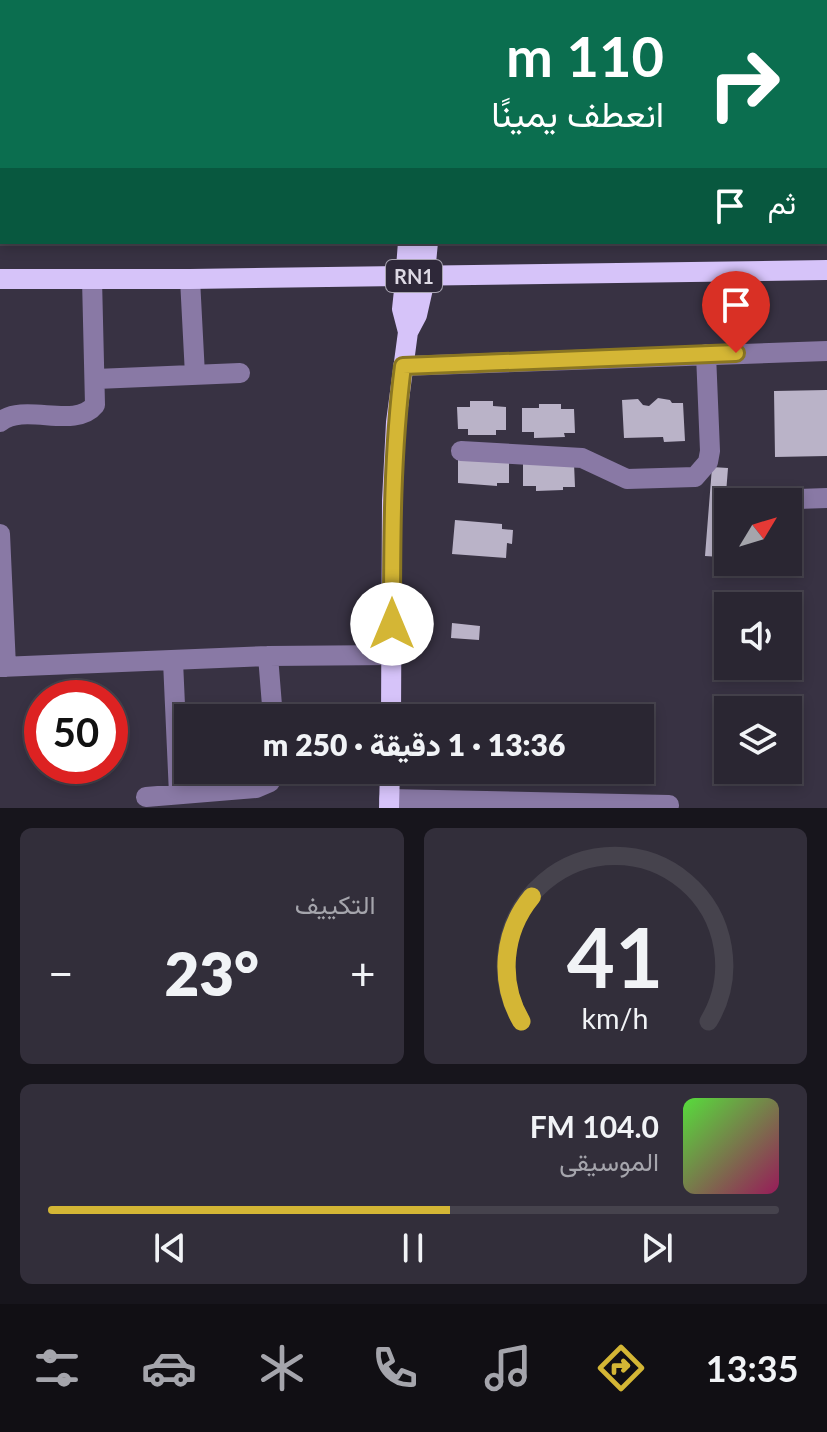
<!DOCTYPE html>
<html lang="ar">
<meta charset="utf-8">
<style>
body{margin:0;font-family:Lato,Vazirmatn,sans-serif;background:#322e3a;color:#f1f3f6;direction:rtl;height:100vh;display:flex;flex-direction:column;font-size:30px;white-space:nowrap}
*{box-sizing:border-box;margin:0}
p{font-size:26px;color:#a5a5ac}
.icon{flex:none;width:44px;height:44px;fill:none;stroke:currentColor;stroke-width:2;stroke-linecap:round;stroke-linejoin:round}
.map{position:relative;height:808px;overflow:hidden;direction:ltr}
.drawer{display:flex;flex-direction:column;gap:20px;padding:20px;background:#17151c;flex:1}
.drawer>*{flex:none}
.guide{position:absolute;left:0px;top:0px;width:828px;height:244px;box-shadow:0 4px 12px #0003,0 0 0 2px #46434d;direction:rtl;background:#0b6e4f;color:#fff;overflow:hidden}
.needle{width:52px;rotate:52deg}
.buttons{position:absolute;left:714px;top:488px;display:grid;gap:16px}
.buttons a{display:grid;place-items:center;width:88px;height:88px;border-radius:0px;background:#2a2632;box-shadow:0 4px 12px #0003,0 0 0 2px #46434d;font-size:40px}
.speed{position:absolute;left:24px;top:680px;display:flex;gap:16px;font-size:40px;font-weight:700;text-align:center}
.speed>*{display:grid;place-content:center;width:104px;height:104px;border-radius:50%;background:#2a2632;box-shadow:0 4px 12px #0003,0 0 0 2px #46434d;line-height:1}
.speed .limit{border:12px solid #d22;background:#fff;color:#111}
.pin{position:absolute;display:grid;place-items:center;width:68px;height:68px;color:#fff;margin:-82px -34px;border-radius:50% 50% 50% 0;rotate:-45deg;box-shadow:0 0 8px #0007}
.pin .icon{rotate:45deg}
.me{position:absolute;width:88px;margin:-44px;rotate:0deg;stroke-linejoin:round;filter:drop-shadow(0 0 6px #0008)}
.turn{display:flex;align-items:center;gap:28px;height:168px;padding:0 32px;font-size:36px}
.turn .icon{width:104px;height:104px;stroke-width:2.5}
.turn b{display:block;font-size:56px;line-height:68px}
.then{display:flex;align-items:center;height:76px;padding:0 32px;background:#0003;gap:16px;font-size:30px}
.big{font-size:60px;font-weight:800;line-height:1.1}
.drawer .tile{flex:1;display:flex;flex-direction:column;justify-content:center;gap:12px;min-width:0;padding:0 28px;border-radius:12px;background:#322e3a}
.drawer .dial{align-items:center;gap:0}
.dial svg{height:208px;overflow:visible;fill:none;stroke:#46434d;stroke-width:7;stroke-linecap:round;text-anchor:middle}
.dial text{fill:#f1f3f6;stroke:none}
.song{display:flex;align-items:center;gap:24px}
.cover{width:96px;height:96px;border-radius:12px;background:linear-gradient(135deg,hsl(110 70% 55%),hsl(330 70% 35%))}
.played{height:8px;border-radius:4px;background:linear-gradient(90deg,#d4b635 55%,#46434d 55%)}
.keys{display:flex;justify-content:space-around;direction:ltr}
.heat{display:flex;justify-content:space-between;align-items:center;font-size:44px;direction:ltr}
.drawer .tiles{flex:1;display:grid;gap:20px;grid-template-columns:1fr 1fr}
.tile:last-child{grid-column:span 2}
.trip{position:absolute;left:174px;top:704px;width:480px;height:80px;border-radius:0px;background:#2a2632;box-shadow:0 4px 12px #0003,0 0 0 2px #46434d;font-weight:800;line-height:80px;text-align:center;direction:rtl}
.menu{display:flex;height:128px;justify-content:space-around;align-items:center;background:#110f14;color:#a5a5ac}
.menu .icon{width:56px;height:56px}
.menu .on{color:#d4b635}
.menu b{font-size:36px;color:#f1f3f6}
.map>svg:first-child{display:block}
.forest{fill:#786722}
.building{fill:#bab3c8}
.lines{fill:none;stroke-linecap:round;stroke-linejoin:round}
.path{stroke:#827d8b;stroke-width:3;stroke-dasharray:4 4;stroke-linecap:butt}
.minor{stroke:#8979a5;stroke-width:20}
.major{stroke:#d6c3f9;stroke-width:20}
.rail{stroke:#ada8b5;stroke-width:5;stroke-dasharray:10 10;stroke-linecap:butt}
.major-bridge{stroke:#d6c3f9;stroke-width:20}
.route-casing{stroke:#8a7622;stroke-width:20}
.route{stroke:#d4b635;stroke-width:14}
.labels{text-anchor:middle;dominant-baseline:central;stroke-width:8;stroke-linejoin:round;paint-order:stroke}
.shield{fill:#2e2839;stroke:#a8a4b1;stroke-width:2}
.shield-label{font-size:20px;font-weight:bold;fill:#ddd9e4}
</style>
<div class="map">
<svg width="827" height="808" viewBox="0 0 827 808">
<rect width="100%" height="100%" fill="#383243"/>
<path class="forest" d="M0 0H384L2 2V179Z"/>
<path class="building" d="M827 390V456L775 457 774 391Z
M658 398 670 400 672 403H683L685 441 664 442 663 437 624 438 622 400 638 399 643 405 649 406Z
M470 401H493V406L506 407V430H496V435H468V429H458L457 407H470Z
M539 404H561V409H574L575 433H564L565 437 534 438V432H522V408H539Z
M458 460H509V483H497V486L458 483Z
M574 463 575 487H563V490L536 491V486H523V464Z
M712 467 728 468 721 557 705 556Z
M455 520 502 524V529L513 530 512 544 507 543 506 558 452 554Z
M452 623 480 626 479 640 451 638Z"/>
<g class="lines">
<path class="path" d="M543 0 544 2
M826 129H827"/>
<path class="minor" d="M190 279 195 375
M403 366 827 351
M96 379 240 373
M0 422C24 402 75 430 95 405L92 279
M461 451 582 458 627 479 695 477 708 462 710 451 706 354
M738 501 827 498
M0 534 6 667
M268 656 273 718
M173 661 179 794
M0 667 268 656 393 655
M146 797 256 788 270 782 275 770
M389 799 669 805"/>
<path class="major" d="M439 2V0
M0 279H190L827 270
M405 281 402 309 408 332
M391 718 392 501 396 422 408 332 417 315 424 284
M389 808 390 770"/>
<path class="rail" d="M0 209 2 210
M826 214H827
M0 222H2
M826 229H827"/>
<path class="major-bridge" d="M405 281 408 242
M424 284 428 242"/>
</g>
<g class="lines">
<g class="route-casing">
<path id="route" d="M392 624C392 537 392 452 403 366L736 353"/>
</g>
<use href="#route" class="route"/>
</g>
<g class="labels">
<rect class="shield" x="386" y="260" width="56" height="32" rx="6"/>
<g class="shield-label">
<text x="414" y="276">RN1</text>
</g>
</g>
</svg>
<div class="buttons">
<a><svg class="needle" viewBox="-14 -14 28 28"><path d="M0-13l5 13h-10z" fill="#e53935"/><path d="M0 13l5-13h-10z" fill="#a5a5ac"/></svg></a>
<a><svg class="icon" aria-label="sound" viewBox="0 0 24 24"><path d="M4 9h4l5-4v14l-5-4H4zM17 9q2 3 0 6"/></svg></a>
<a><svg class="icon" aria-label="layers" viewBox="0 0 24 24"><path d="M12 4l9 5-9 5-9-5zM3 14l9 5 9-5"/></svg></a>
</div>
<div class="speed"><div class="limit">50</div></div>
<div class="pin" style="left:736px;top:353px;background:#d93025"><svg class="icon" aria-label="arrive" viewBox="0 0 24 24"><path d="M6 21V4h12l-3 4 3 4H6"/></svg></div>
<svg class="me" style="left:392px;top:624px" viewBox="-20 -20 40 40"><circle r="19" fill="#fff"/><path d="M0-13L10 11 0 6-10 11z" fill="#d4b635"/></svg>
<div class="trip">13:36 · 1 دقيقة · 250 m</div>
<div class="guide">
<div class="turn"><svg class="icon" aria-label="right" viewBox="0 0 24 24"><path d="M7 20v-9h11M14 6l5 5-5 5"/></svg><div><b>110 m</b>انعطف يمينًا</div></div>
<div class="then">ثم<svg class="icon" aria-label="arrive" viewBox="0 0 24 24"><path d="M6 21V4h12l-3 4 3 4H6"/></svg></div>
</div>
</div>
<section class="drawer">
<div class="tiles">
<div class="tile dial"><svg viewBox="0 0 100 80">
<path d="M14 69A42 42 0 1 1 86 69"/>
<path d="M14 69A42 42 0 0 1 18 21" stroke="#d4b635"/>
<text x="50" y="56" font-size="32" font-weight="700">41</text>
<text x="50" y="72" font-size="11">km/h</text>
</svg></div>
<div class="tile"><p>التكييف</p>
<div class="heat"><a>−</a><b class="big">23°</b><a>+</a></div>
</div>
<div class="tile">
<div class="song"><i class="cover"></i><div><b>104.0 FM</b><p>الموسيقى</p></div></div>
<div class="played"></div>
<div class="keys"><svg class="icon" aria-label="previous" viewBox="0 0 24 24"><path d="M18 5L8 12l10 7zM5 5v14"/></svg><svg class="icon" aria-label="pause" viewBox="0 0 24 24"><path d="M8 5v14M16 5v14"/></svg><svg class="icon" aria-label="next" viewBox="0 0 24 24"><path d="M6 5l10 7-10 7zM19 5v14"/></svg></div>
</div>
</div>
</section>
<nav class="menu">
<b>13:35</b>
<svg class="icon on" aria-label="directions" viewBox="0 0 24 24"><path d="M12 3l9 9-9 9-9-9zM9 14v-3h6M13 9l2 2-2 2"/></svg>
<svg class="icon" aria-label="music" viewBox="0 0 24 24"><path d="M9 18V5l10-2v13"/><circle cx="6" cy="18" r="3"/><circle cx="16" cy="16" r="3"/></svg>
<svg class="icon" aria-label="phone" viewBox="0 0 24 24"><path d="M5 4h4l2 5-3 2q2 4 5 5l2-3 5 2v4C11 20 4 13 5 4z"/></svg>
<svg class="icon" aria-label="climate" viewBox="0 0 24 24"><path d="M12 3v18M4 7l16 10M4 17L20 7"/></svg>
<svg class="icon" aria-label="car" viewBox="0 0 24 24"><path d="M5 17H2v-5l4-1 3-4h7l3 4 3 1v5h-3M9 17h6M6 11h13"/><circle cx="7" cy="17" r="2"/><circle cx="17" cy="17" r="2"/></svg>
<svg class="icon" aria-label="filters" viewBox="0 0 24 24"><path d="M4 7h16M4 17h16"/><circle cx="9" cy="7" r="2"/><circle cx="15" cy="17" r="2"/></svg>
</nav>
